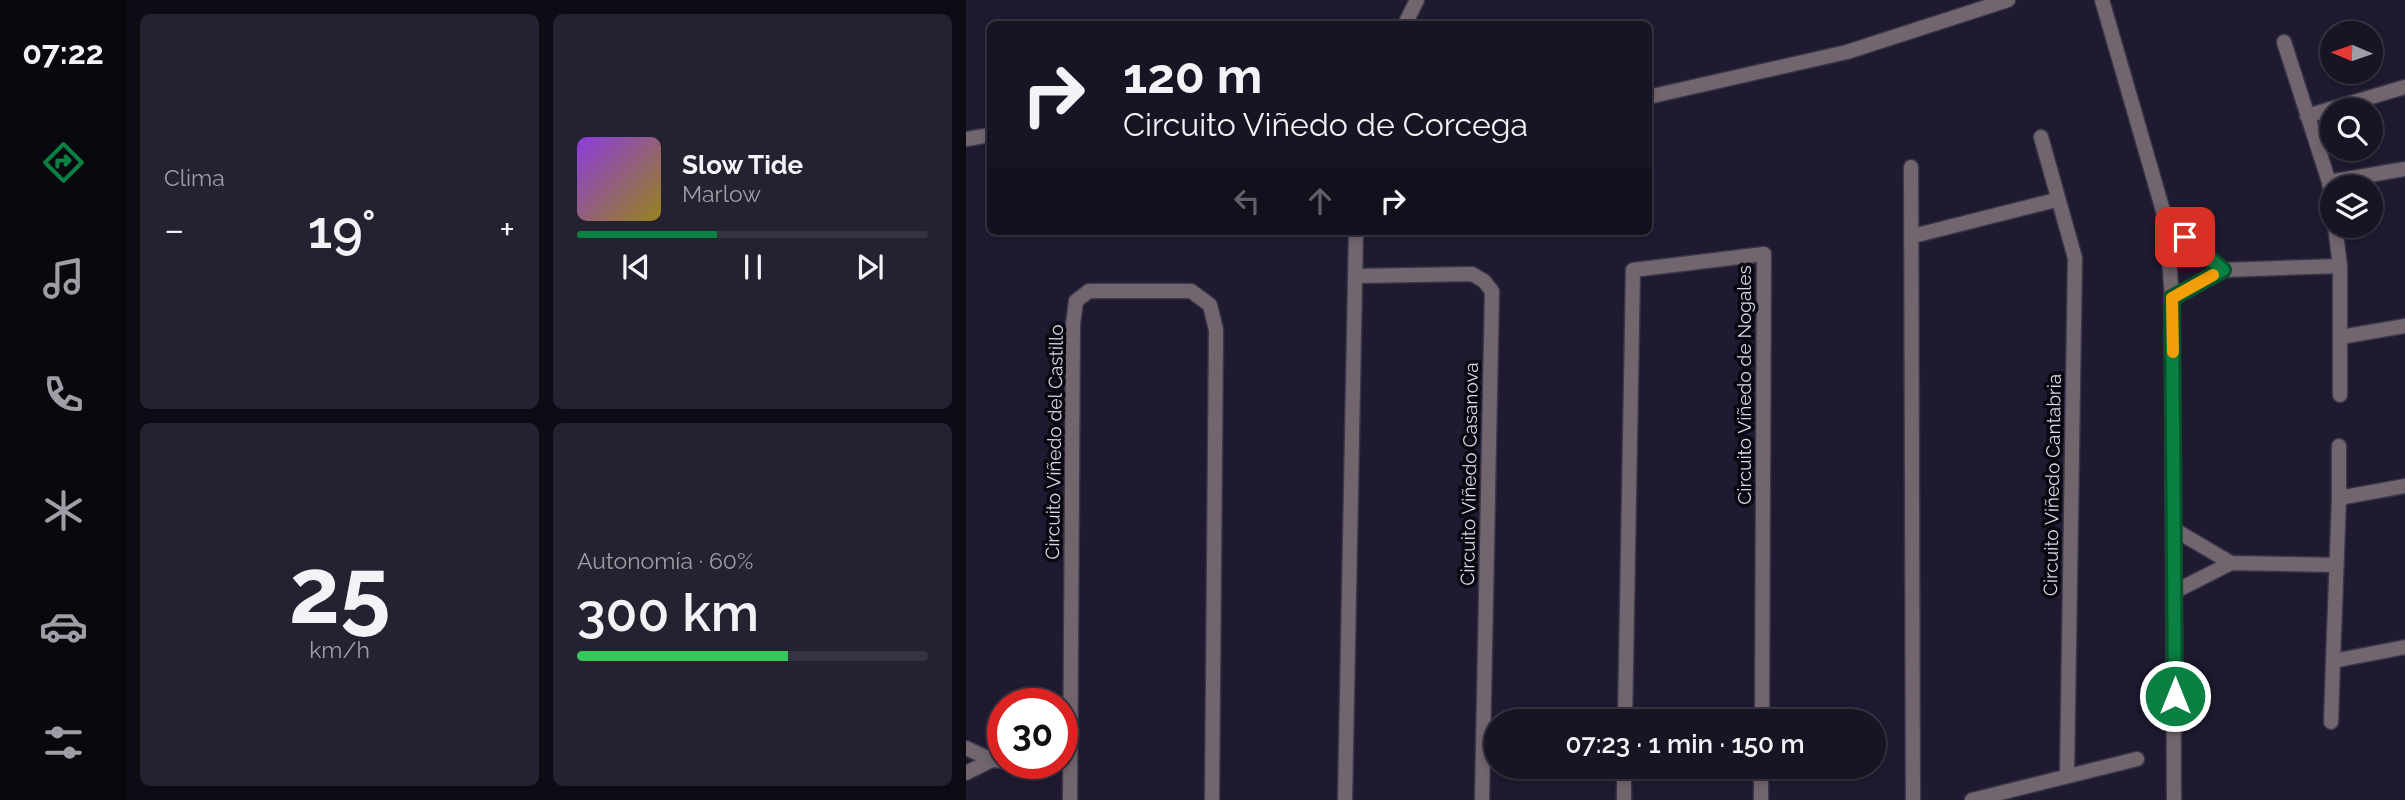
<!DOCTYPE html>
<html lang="es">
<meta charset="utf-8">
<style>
body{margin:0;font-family:Raleway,sans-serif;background:#242131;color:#f1f3f6;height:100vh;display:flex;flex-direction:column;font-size:26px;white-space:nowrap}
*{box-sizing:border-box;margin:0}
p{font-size:23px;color:#9e9ea6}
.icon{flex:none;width:38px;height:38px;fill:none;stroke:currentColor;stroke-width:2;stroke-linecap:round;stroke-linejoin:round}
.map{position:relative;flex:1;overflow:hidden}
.panel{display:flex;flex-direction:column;gap:14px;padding:14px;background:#0d0b14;width:840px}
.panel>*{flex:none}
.top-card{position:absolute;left:21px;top:21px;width:665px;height:214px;border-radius:10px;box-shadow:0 4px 10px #0003,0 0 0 2px #363341;background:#171424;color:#f1f3f6;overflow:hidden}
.needle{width:46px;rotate:272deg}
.fabs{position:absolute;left:1354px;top:21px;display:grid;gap:14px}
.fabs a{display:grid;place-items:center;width:63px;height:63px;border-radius:50%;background:#171424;box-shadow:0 4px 10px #0003,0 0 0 2px #363341;font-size:35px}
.speed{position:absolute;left:21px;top:688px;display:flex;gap:14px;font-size:35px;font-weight:700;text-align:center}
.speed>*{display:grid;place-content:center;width:91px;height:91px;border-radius:50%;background:#171424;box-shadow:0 4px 10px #0003,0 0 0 2px #363341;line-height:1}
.speed .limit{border:10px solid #d22;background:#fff;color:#111}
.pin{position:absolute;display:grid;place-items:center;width:60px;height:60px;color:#fff;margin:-30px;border-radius:14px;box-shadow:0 4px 10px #0006}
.me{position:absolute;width:77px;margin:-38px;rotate:0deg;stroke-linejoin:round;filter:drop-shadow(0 0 5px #0008)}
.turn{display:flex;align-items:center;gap:24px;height:147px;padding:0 21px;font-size:32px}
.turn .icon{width:91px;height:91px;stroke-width:2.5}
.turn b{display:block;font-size:49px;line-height:60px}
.lanes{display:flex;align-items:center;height:66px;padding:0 21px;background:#0003;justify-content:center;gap:35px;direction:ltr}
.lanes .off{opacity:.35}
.big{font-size:52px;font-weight:600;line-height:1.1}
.panel .card{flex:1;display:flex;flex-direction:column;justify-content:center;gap:10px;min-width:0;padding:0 24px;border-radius:10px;background:#242131}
.panel .dial{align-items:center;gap:0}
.dial b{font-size:91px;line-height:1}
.song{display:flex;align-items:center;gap:21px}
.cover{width:84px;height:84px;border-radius:10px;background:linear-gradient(135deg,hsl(270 70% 55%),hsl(50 70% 35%))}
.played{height:7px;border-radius:4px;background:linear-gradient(90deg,#0b8043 40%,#363341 40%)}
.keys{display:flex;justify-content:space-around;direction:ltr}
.heat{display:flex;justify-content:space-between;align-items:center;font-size:38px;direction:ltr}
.charge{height:10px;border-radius:5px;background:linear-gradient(90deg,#34c759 60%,#363341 0)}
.panel .tiles{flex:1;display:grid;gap:14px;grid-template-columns:repeat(2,1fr)}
.trip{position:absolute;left:518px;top:709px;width:402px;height:70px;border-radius:35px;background:#171424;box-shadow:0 4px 10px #0003,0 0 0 2px #363341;font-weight:600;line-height:70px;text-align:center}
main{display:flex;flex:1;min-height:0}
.dock{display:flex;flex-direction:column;width:126px;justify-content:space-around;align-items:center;background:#09080e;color:#9e9ea6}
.dock .icon{width:49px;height:49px}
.dock .active{color:#0b8043}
.dock b{font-size:32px;color:#f1f3f6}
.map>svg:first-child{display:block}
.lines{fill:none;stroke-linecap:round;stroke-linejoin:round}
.minor-casing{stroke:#39354a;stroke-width:17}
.minor{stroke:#72666e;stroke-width:14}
.route-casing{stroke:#07532c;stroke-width:18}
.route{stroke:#0b8043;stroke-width:12}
.slow{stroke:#f59e0b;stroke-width:12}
.labels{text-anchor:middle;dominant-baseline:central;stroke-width:7;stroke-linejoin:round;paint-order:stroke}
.street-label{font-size:19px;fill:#dbd9e8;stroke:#090710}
</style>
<main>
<nav class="dock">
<b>07:22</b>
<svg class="icon active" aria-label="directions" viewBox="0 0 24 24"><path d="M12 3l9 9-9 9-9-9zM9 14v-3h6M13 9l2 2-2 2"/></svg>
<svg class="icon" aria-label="music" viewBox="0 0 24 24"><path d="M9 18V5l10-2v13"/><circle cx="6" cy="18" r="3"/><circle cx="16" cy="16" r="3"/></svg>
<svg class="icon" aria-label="phone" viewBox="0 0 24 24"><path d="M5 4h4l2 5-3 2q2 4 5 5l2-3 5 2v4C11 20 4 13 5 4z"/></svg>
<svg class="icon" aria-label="climate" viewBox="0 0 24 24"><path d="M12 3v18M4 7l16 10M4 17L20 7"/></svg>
<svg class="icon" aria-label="car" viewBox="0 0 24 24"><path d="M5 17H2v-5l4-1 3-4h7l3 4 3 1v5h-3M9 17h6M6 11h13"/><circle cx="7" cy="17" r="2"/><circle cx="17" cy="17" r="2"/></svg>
<svg class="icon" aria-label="filters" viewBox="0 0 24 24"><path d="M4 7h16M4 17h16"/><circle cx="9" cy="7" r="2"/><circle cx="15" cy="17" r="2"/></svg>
</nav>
<section class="panel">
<div class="tiles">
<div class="card"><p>Clima</p>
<div class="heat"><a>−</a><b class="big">19°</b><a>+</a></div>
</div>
<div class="card">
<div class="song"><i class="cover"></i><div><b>Slow Tide</b><p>Marlow</p></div></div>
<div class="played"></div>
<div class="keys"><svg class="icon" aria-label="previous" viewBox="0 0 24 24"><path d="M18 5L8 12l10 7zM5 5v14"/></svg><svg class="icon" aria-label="pause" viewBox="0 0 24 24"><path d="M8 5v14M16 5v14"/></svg><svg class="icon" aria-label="next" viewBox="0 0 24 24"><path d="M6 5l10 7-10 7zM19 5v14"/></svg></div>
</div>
<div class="card dial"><b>25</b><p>km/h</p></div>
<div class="card"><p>Autonomía · 60%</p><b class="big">300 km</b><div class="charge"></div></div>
</div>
</section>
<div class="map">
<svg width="1439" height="800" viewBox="0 0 1439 800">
<rect width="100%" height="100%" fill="#1f1a30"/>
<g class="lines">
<g class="minor-casing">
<path id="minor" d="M1136 0 1200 221 1206 298 1208 800
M439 24 451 0
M1318 42 1363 182 1367 209
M682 97 881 52 1042 0
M1341 116 1439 87
M1075 137 1109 258 1101 774
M0 139 24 135
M945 167 947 800
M1363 182 1439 169
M1200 221 1257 270 1206 298
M1369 226 1374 266V395
M947 236 1090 200
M1257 270 1374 266
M391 276 506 274 518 281 526 291 516 800
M1375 337 1439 326
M1373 446V498
M1439 486 1373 498 1367 661 1439 647
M1209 530 1265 563 1210 591
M1265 563 1371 565
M659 721 667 270 798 254 796 721
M1365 722 1367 661
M0 748 26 760 37 761
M0 773 26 760
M104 800 107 324 110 301 123 291H225L244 305 250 330 246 800
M379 800 390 231
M658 800V766
M795 800V766
M1006 800 1171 759"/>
</g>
<use href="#minor" class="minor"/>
</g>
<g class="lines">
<g class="route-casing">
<path id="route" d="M1209 696 1206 298 1257 270 1219 237"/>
</g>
<use href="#route" class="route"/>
<path class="slow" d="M1207 352 1206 298 1247 275"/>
</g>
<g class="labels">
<g class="street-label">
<text transform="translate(778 385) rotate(-90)">Circuito Viñedo de Nogales</text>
<text transform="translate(88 442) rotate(-89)">Circuito Viñedo del Castillo</text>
<text transform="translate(503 474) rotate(-89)">Circuito Viñedo Casanova</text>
<text transform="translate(1086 485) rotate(-89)">Circuito Viñedo Cantabria</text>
</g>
</g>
</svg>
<div class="fabs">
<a><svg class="needle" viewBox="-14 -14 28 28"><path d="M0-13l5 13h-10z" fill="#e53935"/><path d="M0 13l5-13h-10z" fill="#9e9ea6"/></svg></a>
<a><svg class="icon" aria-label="search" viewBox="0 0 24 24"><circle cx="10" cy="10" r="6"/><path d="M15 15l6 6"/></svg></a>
<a><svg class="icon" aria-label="layers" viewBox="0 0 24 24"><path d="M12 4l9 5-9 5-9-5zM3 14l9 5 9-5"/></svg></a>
</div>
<div class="speed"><div class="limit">30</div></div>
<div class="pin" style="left:1219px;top:237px;background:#d93025"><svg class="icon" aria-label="arrive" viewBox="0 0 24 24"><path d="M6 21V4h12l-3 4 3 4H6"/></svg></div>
<svg class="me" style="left:1209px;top:696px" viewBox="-20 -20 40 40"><circle r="17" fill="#0b8043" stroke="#fff" stroke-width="3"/><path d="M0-11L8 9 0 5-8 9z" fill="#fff"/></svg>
<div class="trip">07:23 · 1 min · 150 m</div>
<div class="top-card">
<div class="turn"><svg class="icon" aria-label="right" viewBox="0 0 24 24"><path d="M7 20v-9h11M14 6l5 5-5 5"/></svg><div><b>120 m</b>Circuito Viñedo de Corcega</div></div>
<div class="lanes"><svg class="icon off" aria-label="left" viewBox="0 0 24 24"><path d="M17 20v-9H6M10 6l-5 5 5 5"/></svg><svg class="icon off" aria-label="ahead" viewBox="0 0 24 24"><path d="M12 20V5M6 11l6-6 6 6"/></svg><svg class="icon" aria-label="right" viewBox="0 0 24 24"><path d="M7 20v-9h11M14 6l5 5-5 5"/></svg></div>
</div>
</div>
</main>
